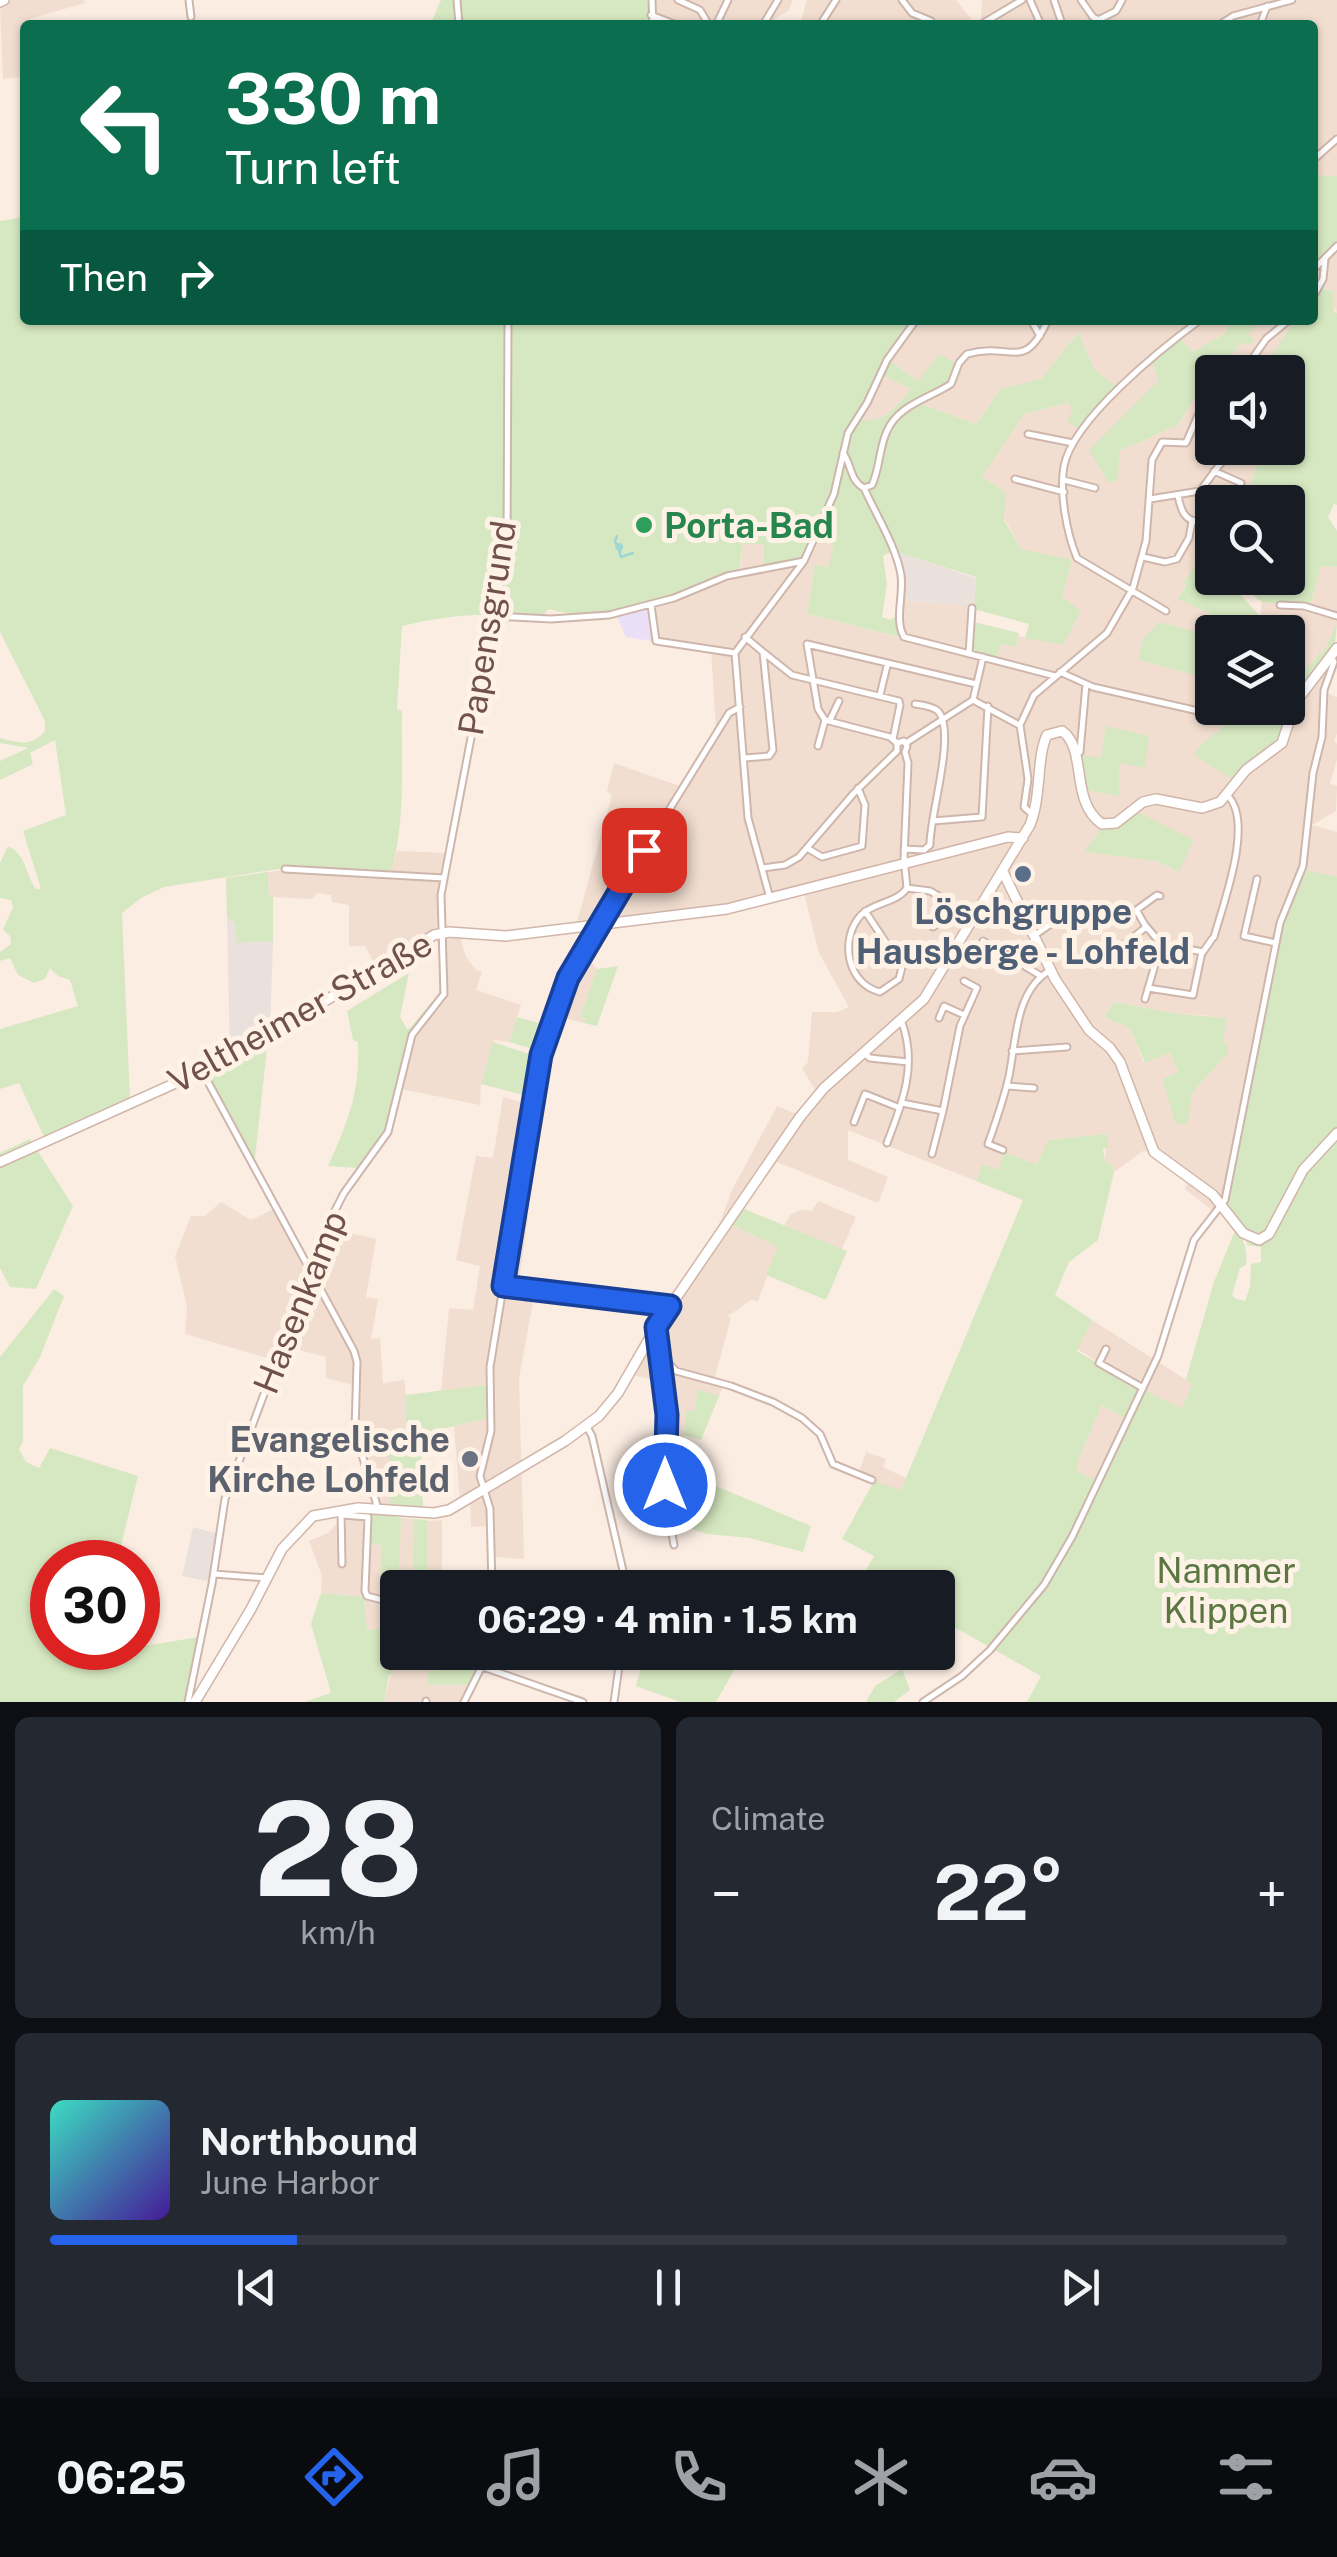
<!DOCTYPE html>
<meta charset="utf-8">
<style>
body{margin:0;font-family:"Public Sans",sans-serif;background:#242831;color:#f1f3f6;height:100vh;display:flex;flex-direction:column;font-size:38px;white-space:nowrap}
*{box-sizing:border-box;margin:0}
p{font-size:32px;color:#9ea1a6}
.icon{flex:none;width:55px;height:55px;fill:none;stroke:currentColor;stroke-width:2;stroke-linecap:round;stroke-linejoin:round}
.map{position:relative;height:1702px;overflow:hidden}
.sheet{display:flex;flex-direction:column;gap:15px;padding:15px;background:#0d0f14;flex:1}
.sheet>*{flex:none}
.banner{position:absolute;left:20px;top:20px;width:1298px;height:305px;border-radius:10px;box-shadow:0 2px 8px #0004;background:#0b6e4f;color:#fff;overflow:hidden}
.fabs{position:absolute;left:1195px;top:355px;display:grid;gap:20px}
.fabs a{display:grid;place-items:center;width:110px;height:110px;border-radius:10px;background:#171b24;box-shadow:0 2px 8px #0004;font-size:50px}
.speed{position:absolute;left:30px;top:1540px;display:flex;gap:20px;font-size:50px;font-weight:700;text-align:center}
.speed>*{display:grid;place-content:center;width:130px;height:130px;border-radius:50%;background:#171b24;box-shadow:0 2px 8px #0004;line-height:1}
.speed .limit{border:15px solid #d22;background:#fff;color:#111}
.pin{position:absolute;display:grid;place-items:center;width:85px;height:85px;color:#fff;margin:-42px;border-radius:20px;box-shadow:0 5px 15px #0006}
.me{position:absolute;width:110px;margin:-55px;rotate:0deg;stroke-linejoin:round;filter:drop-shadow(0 0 8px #0008)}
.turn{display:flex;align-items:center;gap:35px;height:210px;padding:0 40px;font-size:45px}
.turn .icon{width:130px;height:130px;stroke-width:2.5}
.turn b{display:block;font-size:70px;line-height:85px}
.then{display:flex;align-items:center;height:95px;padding:0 40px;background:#0003;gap:20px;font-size:38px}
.big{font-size:75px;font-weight:700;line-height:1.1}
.sheet .card{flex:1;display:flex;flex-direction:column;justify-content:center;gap:15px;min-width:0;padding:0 35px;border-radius:15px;background:#242831}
.sheet .dial{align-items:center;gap:0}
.dial b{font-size:130px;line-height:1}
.song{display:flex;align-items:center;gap:30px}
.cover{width:120px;height:120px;border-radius:15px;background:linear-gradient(135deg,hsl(170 70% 55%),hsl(260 70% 35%))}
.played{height:10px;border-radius:5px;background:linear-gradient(90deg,#2563eb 20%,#363941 20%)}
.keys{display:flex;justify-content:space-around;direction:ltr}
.heat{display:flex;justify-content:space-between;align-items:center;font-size:55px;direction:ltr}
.sheet .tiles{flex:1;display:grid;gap:15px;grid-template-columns:1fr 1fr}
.card:last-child{grid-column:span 2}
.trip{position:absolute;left:380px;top:1570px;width:575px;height:100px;border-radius:10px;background:#171b24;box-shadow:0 2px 8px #0004;font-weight:700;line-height:100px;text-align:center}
.tabs{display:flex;height:160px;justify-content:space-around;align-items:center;background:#090b0e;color:#9ea1a6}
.tabs .icon{width:70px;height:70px}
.tabs .on{color:#2563eb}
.tabs b{font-size:45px;color:#f1f3f6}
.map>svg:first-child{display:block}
.residential{fill:#f2ded0;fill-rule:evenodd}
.industrial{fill:#eae1dd}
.education{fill:#eadff7}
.green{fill:#d6e8c1;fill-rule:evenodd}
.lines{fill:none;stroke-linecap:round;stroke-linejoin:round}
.stream{stroke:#9ed5d5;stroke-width:2.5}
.street-casing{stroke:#ceb6ac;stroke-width:9}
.secondary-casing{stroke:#d1b5a9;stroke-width:12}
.street{stroke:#fff;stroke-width:5}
.secondary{stroke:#fff;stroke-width:9}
.route-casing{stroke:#184099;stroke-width:25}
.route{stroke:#2563eb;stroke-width:18}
.leisure-dot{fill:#2e9e5b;stroke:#fef2e7;stroke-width:4}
.service-dot{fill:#5c6f8a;stroke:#fef2e7;stroke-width:4}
.worship-dot{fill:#6b7280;stroke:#fef2e7;stroke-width:4}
.labels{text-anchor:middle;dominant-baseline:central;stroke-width:10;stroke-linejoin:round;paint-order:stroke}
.leisure-label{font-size:35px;font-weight:bold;fill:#27864d;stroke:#fef2e7;text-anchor:start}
.street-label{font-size:35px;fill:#715249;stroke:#fef2e7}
.service-label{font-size:35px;font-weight:bold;fill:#4e5e75;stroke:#fef2e7}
.worship-label{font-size:35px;font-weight:bold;fill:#5b616d;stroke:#fef2e7;text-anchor:end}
.park-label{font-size:35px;fill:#5a7742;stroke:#fef2e7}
</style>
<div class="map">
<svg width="1337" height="1702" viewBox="0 0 1337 1702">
<rect width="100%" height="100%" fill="#fbede2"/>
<path class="residential" d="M12 0H84L85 3 29 19 30 25H25V76L3 79 0 6Z
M651 0H793L788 11 765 25H652Z
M807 0H956L976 25H805L800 23Z
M982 0H1286L1232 13 1214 25H985L981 18Z
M1301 0H1337V176L1313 175 1312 25H1224L1234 19Z
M1337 207V313L1327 292 1322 289 1313 301V218Z
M914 320H1233L1224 334 1192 353 1159 380 1120 451 1178 425 1202 386 1212 381V448H1238V452L1258 462 1244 502H1212V540L1184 582 1186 584 1179 598 1211 614 1204 635 1143 639 1139 659 1207 678 1206 691 1212 694V708H1232L1235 712 1230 725 1223 728 1253 768 1287 743 1303 699 1321 675 1329 679 1326 693 1337 697V733L1334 742 1337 744V759L1330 784 1337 786 1336 811 1312 825 1337 832V877L1305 871 1292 896 1225 1203 1213 1211 1185 1189 1189 1180 1152 1152 1143 1151 1114 1172 1113 1166 1105 1162 1106 1134 1049 1140 1037 1165 1003 1161 999 1171 982 1166 976 1181 848 1130V1160L888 1177 878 1203 770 1159 715 1235 732 1190 777 1106 799 1115 817 1093 802 1068 808 1062 812 1012H837L849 1007 819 953 803 889 735 905 576 926 612 795 607 791 614 763 682 787 716 731 711 648 657 639 653 608 739 577 743 544H764L763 565 812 536 834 545 829 567 815 564 807 614 994 662 1001 644 1015 646 1018 636 1064 644 1062 598 1021 549 982 477 1024 414 1068 403 1073 408 1078 428 1116 387 1095 370 1078 332 1041 379 1001 389 976 424 921 404 923 400 918 381 886 359ZM1105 741 1119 762V796L1112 794 1081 760 1101 759ZM1103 827 1116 828 1178 872 1156 861 1085 852ZM1114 1002 1178 1014 1210 1016 1228 1053 1192 1093 1162 1079 1178 1072 1170 1051 1144 1063 1130 1028 1104 1017Z
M1233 320H1295L1264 372H1217L1242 341Z
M879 374 911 389 888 416 869 422 855 419Z
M1321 566 1337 567V623L1326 647 1299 677 1288 668 1293 644 1288 642V632L1267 628 1260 616 1262 602 1310 608Z
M902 600 974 607 971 652 904 636Z
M397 851 448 853 439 893 438 926 376 967 365 946H349V905L332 902 331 895 318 893 311 899 269 897 268 872 284 870 390 875Z
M442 936H460L466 957 476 970 482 972 476 990 521 1005 509 1042 494 1040 481 1084 480 1105 401 1089 413 1035 443 999Z
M584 955 597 969 580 1016 585 1018 584 1023 557 1016 571 976Z
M503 1097 530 1105 516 1199 523 1200 528 1218 518 1289 535 1291 519 1378 524 1559 494 1557 492 1526 471 1527 470 1497 460 1502 454 1426 489 1418 486 1385 441 1391 449 1308 473 1310 480 1266 456 1260 476 1156 493 1158Z
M818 1201 856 1217 842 1249 784 1226 791 1214 800 1210 812 1211Z
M221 1202 251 1220 276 1208 310 1270 328 1228 376 1239 366 1297 378 1299 371 1339 380 1338 383 1383 404 1380 406 1395V1437L390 1509 379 1505 354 1436 353 1385 326 1378V1357L280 1345 274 1360 185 1334 187 1307 175 1256 191 1216H205Z
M733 1225 778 1247 758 1301 751 1300 728 1316 731 1318 714 1380 724 1384 719 1396 698 1390 694 1411H686L683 1448 661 1447 665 1422 661 1382 634 1375 671 1313Z
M1092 1320 1193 1384 1182 1409 1149 1393 1077 1349Z
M1102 1404 1126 1419 1096 1480 1076 1471 1078 1460Z
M866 1452 886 1459 883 1467 906 1478 901 1491 857 1477Z
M357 1516 368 1520 367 1544 382 1545 398 1573 401 1518 414 1519V1572L427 1571V1521L442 1520V1572H490V1587L398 1588 397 1625 367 1632 364 1597 321 1593 322 1576 309 1541 328 1533 343 1517Z
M397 1651 456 1657 452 1670 427 1685H469L460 1702H384Z"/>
<path class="industrial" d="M894 551 976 578 974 607 902 600V583Z
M227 917 235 923 238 943 273 941 270 1030 230 1055Z
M193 1527 218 1534 211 1582 182 1576Z"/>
<path class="education" d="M647 609 652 641 626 637 617 617Z"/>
<path class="green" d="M441 0H651L652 25H430Z
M1312 175 1337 176V244L1312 269Z
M25 217V320H914L887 359 918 381 939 354 956 363 951 382 921 404 976 424 1001 389 1041 379 1078 332 1095 370 1117 387 1078 429 1067 421 1073 409 1068 403 1024 414 982 477 1006 492 1004 520 1021 549 1072 560 1062 597 1081 611 1063 645 1025 638 1029 624 974 609 976 577 893 551 883 556 887 584 882 617 890 620 899 614 898 637 807 614 815 564 828 567 834 545 813 536 800 558 763 566 764 544H743L739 571C678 591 614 628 549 609L542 616C494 612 449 614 402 626L397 709 402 711C401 763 406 822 391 872L285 868 164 887 141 898 122 913 130 1100 44 1137 19 1083 0 1089V1029L78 1006 70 980 58 976 50 968 45 979 34 983 18 975 10 958 0 961V952L11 944 10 936 3 929 13 908 11 900 0 898V863L8 846C27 855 25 874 36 889H41L23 831 66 815 55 740 30 753 33 764 0 780V761L28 748 0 743V738C20 743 31 747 45 731V721L0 632V221ZM879 374 911 389C894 409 884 425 855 419Z
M1322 289 1333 291 1334 311 1337 313V505L1334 504 1328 517 1337 531V567L1321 566 1310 608 1262 602 1246 590 1235 589 1260 616 1267 617V628L1280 632H1212V694L1206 691 1207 678 1138 660 1143 639 1160 622 1204 634 1211 614 1178 599 1186 585 1184 582 1212 540V578H1288V502H1244L1258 462 1237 452 1238 448H1288V372H1264V369L1295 320H1312L1313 301Z
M1233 320H1255L1258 324 1248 333 1254 341 1247 345 1242 342 1217 372H1212V381L1202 386 1178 425 1120 451 1117 481 1108 482 1089 450 1159 380 1151 362 1181 339 1193 352 1224 334Z
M974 622 1019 633 1015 647 1001 644 996 659 973 653Z
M1337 623 1335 645 1288 706V668L1299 677 1326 647Z
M1232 708H1287L1280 740 1234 780 1194 755C1203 735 1227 732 1235 712Z
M1106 726 1149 736 1145 768 1119 763V796L1084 790 1081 755 1101 758Z
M1138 812 1194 840 1179 872 1156 861 1084 852 1103 827 1116 828Z
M1305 870 1337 877V1702H1027L1041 1676 938 1618V1588L884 1587 868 1579 866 1570 874 1556 842 1539 874 1481 901 1490 1023 1200 976 1181 982 1165 999 1170 1004 1152 1037 1165 1048 1140 1106 1134 1109 1147 1103 1149 1105 1161 1113 1166 1114 1172 1098 1240 1069 1262 1055 1295 1092 1320 1077 1351 1141 1389 1126 1419 1102 1405 1078 1460 1077 1471 1100 1482 1144 1388 1149 1393 1182 1408 1192 1384 1186 1379 1214 1282 1236 1228C1244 1239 1248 1252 1246 1265L1240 1268 1232 1295 1236 1299 1245 1301 1250 1287 1251 1264 1261 1262V1247L1247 1245 1248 1234 1225 1203 1282 923Z
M268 872 269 896 273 897V941L237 943 235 923 227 917 226 878Z
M440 939 443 994 408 1036 384 1131 357 1168 328 1166C348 1122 360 1093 358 1042L353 1040 347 1011 409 973 400 1017 407 1029 410 1028 439 993Z
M618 966 597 1026 584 1023 585 1018 580 1017 597 969Z
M1114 1002 1178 1014 1227 1018 1223 1041 1228 1046V1053L1192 1093 1188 1123 1176 1125 1162 1079 1178 1072 1170 1052 1145 1063 1130 1028 1104 1017Z
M517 1017 549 1026 540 1051 509 1042Z
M268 1039 255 1158H252L209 1077 212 1071Z
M493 1042 532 1055 527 1096 481 1084Z
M30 1139 73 1206 36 1289 10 1287 0 1268V1153Z
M744 1209 847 1251 826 1300 766 1275 778 1247 733 1225Z
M54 1289 64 1296 40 1357 23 1386V1441L19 1449 26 1462 39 1468 50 1448 138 1476 117 1562H52V1648H97V1654L198 1637 185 1702H0V1357Z
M486 1385 489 1418 421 1434 423 1509 390 1507 389 1441 406 1437V1395Z
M698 1389 719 1396 701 1440 684 1435 686 1411H694Z
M704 1481 811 1526 803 1552 750 1538 707 1534 684 1526Z
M384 1514 401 1518 399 1573 380 1574 382 1545 369 1544 371 1515Z
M414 1519 427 1520V1572H413Z
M321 1593 364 1597 367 1631 397 1625 396 1669 389 1676 384 1702H304L331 1693 311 1624Z
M684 1652 738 1653 732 1674 716 1702H680L636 1686 645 1653Z
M456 1659 483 1660 469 1685H427L428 1671 452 1670Z
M902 1669 910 1690 894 1702H866L875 1686Z"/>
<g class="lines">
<path class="stream" d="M617 536 615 541 616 544C619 545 620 543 622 546L621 549 619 550 616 547 621 546C621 550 618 552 621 557L633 553"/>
<g class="street-casing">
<path id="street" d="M189 0 191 17
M457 0 459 25
M652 0 653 25
M678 0 700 10 709 25
M902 0 912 13 931 21
M1030 0 1041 25
M1054 0 1062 24
M1081 0 1093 17 1108 25
M651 15 677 25
M716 25 728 0
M763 25 778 0
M820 25 836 0
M980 25 1022 0
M1088 25 1116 11 1122 0
M1219 25 1233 16 1292 0
M1260 25 1267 6
M1312 161 1337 139
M1312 271 1337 246
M1312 299 1323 279 1325 259
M1031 320 1040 336
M1256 321 1258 320
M1243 372 1266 339 1289 320
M1028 434 1073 443
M843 453C852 465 850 481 864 488 876 515 896 546 901 575 904 596 894 619 904 637L1055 676
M1214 471 1241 483
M1015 479 1064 492
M1064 480 1095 488
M864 488 872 485C880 468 879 448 887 431 898 405 930 398 951 384L959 363 967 354C1012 341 1023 374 1048 320
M1178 496C1181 510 1184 521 1200 522
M1150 499 1200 491 1232 448
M1143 557 1165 562 1177 559 1189 538 1192 522
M651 605 656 641 735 653
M1280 605 1304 606 1337 616
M1166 611 1077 558C1067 534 1059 493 1064 466 1073 419 1162 348 1200 320
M493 616 551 619 609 615 674 598 727 576 804 561
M763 652 792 675 899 701 900 705 893 739
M969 654 972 608
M1060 672 1093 687 1229 718
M880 695 887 666
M973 700 983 657
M830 720 839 701
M906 743 973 700 1019 725
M818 746 825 720
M1076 753 1080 752 1086 684
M744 758 769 756 773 750 763 652 745 637
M1032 814 1024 807 1028 779 1020 725 1034 695 1107 633 1133 588 1146 541 1152 460 1162 442 1186 443 1202 406 1212 397
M933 821 982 817 988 706
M807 848 822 857 862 846 865 805 858 788
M904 849 924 850 930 845C929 818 957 732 938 711 932 706 922 705 915 704
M763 868 785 865 799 857 854 793 897 751V743
M285 869 444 878
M1257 879 1244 936 1276 943
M907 888 930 891 942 898 944 917 935 921 933 927 939 922
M770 898 748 818 735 653 804 561 834 494 848 433 867 403 887 360 916 320
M865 911 902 967 899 979 880 992C847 984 839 939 861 915 874 902 897 903 907 888L904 858 908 763 905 752 907 746 904 741 897 743 890 737 825 720 818 709 807 644 976 684
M1146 926 1161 944 1203 952 1212 939
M1035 935 1071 910 1124 919 1157 895 1160 896
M1214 937C1223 904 1255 821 1227 795
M983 941 1041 976
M1113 961 1121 947 1146 927 1137 911
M1148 988 1193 995 1202 952
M1145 999 1161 944
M939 1018 944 1006 964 1015
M1012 1051 1067 1047
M864 1053 870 1058 908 1062
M202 1071 354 1351 357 1362 355 1431 378 1509
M1007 1086 1034 1088
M902 1103 943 1111 932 1154
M943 1111 960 1026 977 988 964 981
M854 1122 865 1094 900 1108
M887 1143C903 1102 918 1063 901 1020
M1003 1150 988 1144C996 1121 1004 1099 1009 1076 1016 1042 1015 989 1051 970
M504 1286 670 1306
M657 1330C670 1402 660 1473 674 1545
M1106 1349 1099 1363 1143 1388
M662 1356 676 1371 731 1386 773 1402 802 1418 820 1434 833 1464 872 1480
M587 1427 592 1436 627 1588
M341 1512 342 1564
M342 1515 368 1517 365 1591 367 1596 398 1604
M214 1574 267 1578
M428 1588 429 1575H492
M492 1588 490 1509 480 1476 491 1431 490 1367 541 1055 568 979 590 938 729 713 740 707
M483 1667 583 1702
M188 1702 212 1584 225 1499 325 1230 344 1193 388 1132 412 1035 444 994 441 895 507 549 508 320
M426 1702V1701
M464 1702 489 1652
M614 1702 621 1652
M923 1702 962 1676 990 1650 1044 1585 1072 1537 1158 1356 1194 1240 1225 1200 1280 923 1303 866 1313 773 1322 737 1324 690 1334 662 1331 656"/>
</g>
<g class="secondary-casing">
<path id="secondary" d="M0 2 4 0
M1003 872 1055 979 1089 1030 1110 1048 1120 1062 1154 1152 1213 1195 1243 1233 1259 1240 1269 1234 1303 1170 1337 1133
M0 1162 229 1059 434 935 449 932 506 936 727 909 1008 837 1023 838
M195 1702 251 1609 282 1549 313 1516 358 1508 434 1513 449 1510 565 1441 599 1416 618 1393 656 1327 800 1117 824 1088 924 999 1030 825C1042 795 1036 758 1047 735L1062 731C1088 749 1069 801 1102 824L1116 823 1143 802 1156 799 1202 808 1220 802 1246 770 1282 743 1295 703 1337 648"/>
</g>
<use href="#street" class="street"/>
<use href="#secondary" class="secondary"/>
</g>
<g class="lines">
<g class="route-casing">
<path id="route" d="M644 850 568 978 541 1055 503 1286 670 1306 656 1327 667 1415 665 1485"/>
</g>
<use href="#route" class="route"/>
</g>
<circle class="leisure-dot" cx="644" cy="525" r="10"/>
<circle class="service-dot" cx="1023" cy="874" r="10"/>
<circle class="worship-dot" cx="470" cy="1459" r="10"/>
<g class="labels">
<g class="leisure-label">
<text x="664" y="525">Porta-Bad</text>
</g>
<g class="street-label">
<text transform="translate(487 628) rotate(-81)">Papensgrund</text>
<text transform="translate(300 1012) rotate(-29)">Veltheimer Straße</text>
<text transform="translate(300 1302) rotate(-68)">Hasenkamp</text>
</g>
<g class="service-label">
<text x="1023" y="911">Löschgruppe<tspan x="1023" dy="40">Hausberge - Lohfeld</tspan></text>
</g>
<g class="worship-label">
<text x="450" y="1439">Evangelische<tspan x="450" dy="40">Kirche Lohfeld</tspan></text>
</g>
<g class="park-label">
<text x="1226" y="1570">Nammer<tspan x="1226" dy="40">Klippen</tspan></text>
</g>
</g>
</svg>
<div class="fabs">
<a><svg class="icon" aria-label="sound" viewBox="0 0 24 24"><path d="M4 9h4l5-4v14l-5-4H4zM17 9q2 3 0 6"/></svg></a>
<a><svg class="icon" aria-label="search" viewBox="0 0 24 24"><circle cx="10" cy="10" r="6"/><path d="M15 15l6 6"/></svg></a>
<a><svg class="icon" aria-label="layers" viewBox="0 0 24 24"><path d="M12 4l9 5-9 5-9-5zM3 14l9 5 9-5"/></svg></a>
</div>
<div class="speed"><div class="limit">30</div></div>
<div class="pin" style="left:644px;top:850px;background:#d93025"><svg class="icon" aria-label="arrive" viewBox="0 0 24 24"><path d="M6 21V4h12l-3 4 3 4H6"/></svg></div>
<svg class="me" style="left:665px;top:1485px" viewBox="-20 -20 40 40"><circle r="17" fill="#2563eb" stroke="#fff" stroke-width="3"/><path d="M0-11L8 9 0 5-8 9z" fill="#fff"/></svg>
<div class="trip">06:29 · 4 min · 1.5 km</div>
<div class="banner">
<div class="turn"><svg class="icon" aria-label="left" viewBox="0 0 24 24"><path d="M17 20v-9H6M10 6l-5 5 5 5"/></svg><div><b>330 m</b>Turn left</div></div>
<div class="then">Then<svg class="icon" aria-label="right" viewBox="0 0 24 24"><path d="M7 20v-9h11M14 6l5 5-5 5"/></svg></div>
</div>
</div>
<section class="sheet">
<div class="tiles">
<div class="card dial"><b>28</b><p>km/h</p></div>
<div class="card"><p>Climate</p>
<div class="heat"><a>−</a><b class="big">22°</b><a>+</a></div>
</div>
<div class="card">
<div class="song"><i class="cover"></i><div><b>Northbound</b><p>June Harbor</p></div></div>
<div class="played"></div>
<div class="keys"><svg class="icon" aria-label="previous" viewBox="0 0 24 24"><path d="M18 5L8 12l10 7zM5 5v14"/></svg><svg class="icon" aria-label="pause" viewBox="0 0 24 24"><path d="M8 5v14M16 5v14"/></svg><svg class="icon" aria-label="next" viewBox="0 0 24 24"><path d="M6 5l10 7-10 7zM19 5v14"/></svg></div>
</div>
</div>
</section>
<nav class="tabs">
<b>06:25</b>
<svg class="icon on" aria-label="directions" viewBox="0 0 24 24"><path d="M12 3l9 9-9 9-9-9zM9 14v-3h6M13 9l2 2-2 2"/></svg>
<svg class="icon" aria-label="music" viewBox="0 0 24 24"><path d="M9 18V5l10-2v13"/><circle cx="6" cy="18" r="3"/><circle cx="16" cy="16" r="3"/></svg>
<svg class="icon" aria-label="phone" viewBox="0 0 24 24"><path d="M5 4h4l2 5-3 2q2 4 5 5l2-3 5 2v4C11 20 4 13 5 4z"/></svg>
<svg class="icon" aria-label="climate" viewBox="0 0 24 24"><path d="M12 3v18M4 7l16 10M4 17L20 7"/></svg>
<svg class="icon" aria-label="car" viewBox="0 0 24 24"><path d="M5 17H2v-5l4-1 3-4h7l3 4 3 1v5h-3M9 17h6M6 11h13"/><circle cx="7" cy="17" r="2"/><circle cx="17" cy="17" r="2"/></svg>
<svg class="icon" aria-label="filters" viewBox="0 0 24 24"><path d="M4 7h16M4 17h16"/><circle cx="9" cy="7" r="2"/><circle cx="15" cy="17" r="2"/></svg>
</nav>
